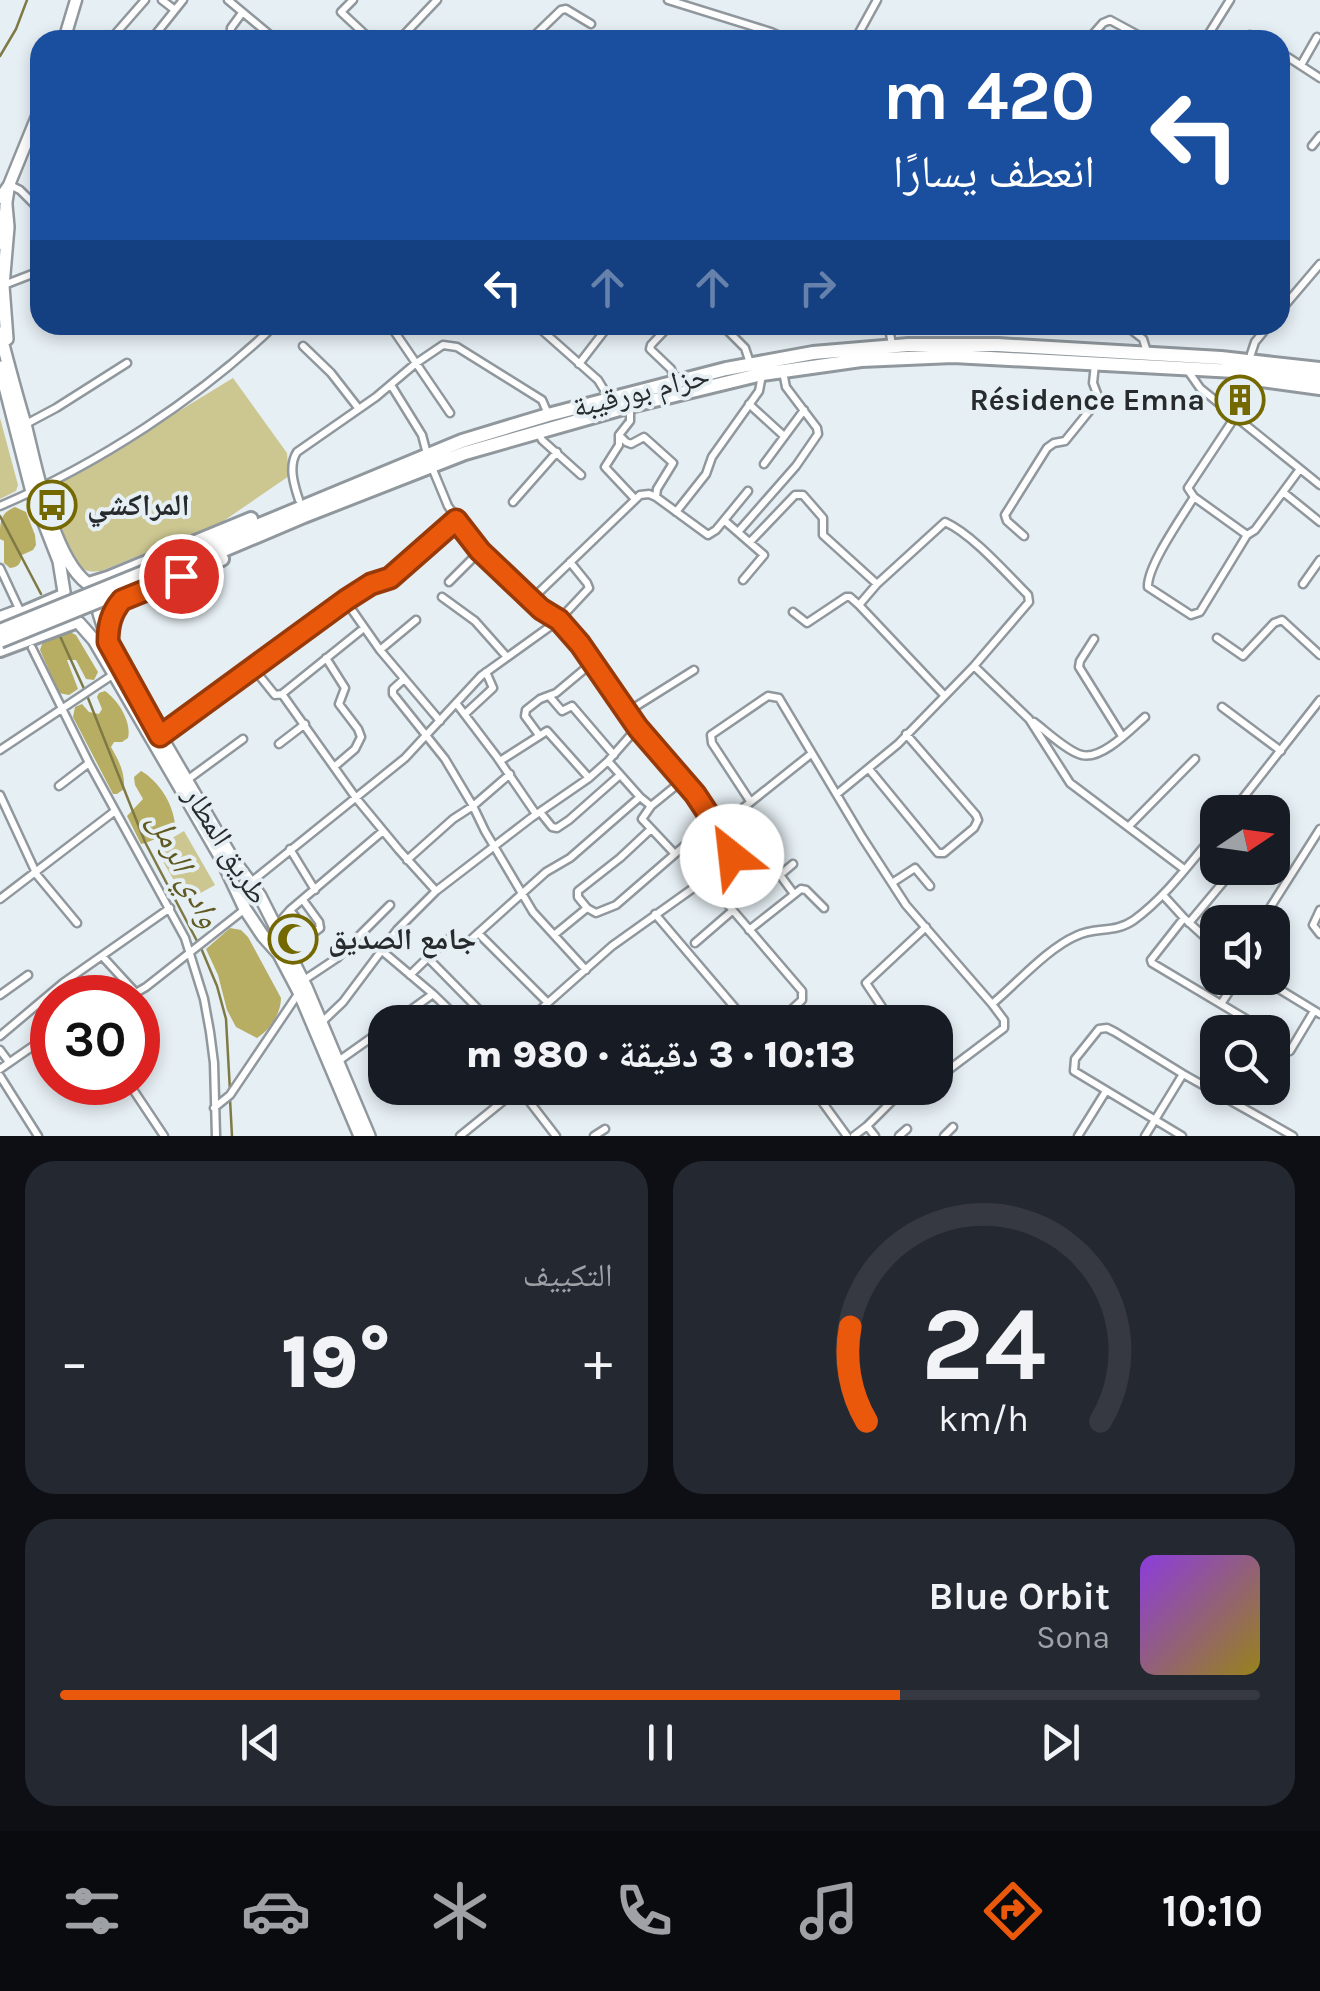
<!DOCTYPE html>
<html lang="ar">
<meta charset="utf-8">
<style>
body{margin:0;font-family:Karla,"Noto Naskh Arabic",sans-serif;background:#242831;color:#f1f3f6;direction:rtl;height:100vh;display:flex;flex-direction:column;font-size:38px;white-space:nowrap}
*{box-sizing:border-box;margin:0}
p{font-size:32px;color:#9ea1a6}
.icon{flex:none;width:55px;height:55px;fill:none;stroke:currentColor;stroke-width:2;stroke-linecap:round;stroke-linejoin:round}
.map{position:relative;height:1136px;overflow:hidden;direction:ltr}
.drawer{display:flex;flex-direction:column;gap:25px;padding:25px;background:#0d0f14;flex:1}
.drawer>*{flex:none}
.banner{position:absolute;left:30px;top:30px;width:1260px;height:305px;border-radius:30px;box-shadow:0 5px 15px #0003;direction:rtl;background:#1a4fa0;color:#fff;overflow:hidden}
.needle{width:65px;rotate:77deg}
.fabs{position:absolute;left:1200px;top:795px;display:grid;gap:20px}
.fabs a{display:grid;place-items:center;width:90px;height:90px;border-radius:20px;background:#171b24;box-shadow:0 5px 15px #0003;font-size:50px}
.speed{position:absolute;left:30px;top:975px;display:flex;gap:20px;font-size:50px;font-weight:700;text-align:center}
.speed>*{display:grid;place-content:center;width:130px;height:130px;border-radius:50%;background:#171b24;box-shadow:0 5px 15px #0003;line-height:1}
.speed .limit{border:15px solid #d22;background:#fff;color:#111}
.pin{position:absolute;display:grid;place-items:center;width:85px;height:85px;color:#fff;margin:-42px;border:5px solid #fff;border-radius:50%;box-shadow:0 2px 10px #0007}
.me{position:absolute;width:110px;margin:-55px;rotate:331deg;stroke-linejoin:round;filter:drop-shadow(0 0 8px #0008)}
.turn{display:flex;align-items:center;gap:35px;height:210px;padding:0 30px;font-size:45px}
.turn .icon{width:130px;height:130px;stroke-width:2.5}
.turn b{display:block;font-size:70px;line-height:85px}
.lanes{display:flex;align-items:center;height:95px;padding:0 30px;background:#0003;justify-content:center;gap:50px;direction:ltr}
.lanes .off{opacity:.35}
.big{font-size:75px;font-weight:800;line-height:1.1}
.drawer .card{flex:1;display:flex;flex-direction:column;justify-content:center;gap:15px;min-width:0;padding:0 35px;border-radius:30px;background:#242831}
.drawer .dial{align-items:center;gap:0}
.dial svg{height:260px;overflow:visible;fill:none;stroke:#363941;stroke-width:7;stroke-linecap:round;text-anchor:middle}
.dial text{fill:#f1f3f6;stroke:none}
.song{display:flex;align-items:center;gap:30px}
.cover{width:120px;height:120px;border-radius:15px;background:linear-gradient(135deg,hsl(270 70% 55%),hsl(50 70% 35%))}
.played{height:10px;border-radius:5px;background:linear-gradient(90deg,#ea580c 70%,#363941 70%)}
.keys{display:flex;justify-content:space-around;direction:ltr}
.heat{display:flex;justify-content:space-between;align-items:center;font-size:55px;direction:ltr}
.drawer .tiles{flex:1;display:grid;gap:25px;grid-template-columns:1fr 1fr}
.card:last-child{grid-column:span 2}
.trip{position:absolute;left:368px;top:1005px;width:585px;height:100px;border-radius:30px;background:#171b24;box-shadow:0 5px 15px #0003;font-weight:800;line-height:100px;text-align:center;direction:rtl}
.tab-bar{display:flex;height:160px;justify-content:space-around;align-items:center;background:#090b0e;color:#9ea1a6}
.tab-bar .icon{width:70px;height:70px}
.tab-bar .on{color:#ea580c}
.tab-bar b{font-size:45px;color:#f1f3f6}
.map>svg:first-child{display:block}
.green{fill:#ccc691}
.forest{fill:#b7ad63}
.lines{fill:none;stroke-linecap:round;stroke-linejoin:round}
.stream{stroke:#7f7946;stroke-width:2.5}
.street-casing{stroke:#90989d;stroke-width:11}
.secondary-casing{stroke:#90989d;stroke-width:15}
.primary-casing{stroke:#90989d;stroke-width:16}
.highway-casing{stroke:#90989d;stroke-width:18}
.street{stroke:#fff;stroke-width:6}
.secondary{stroke:#fff;stroke-width:10}
.primary{stroke:#fff;stroke-width:11}
.highway{stroke:#fff;stroke-width:12}
.highway-bridge-casing{stroke:#90989d;stroke-width:18;stroke-linecap:butt}
.highway-bridge{stroke:#fff;stroke-width:12}
.route-casing{stroke:#983908;stroke-width:25}
.route{stroke:#ea580c;stroke-width:18}
.labels{text-anchor:middle;dominant-baseline:central;stroke-width:8;stroke-linejoin:round;paint-order:stroke}
.street-label{font-size:30px;fill:#282b2d;stroke:#e6eff4}
.poi-label{font-size:30px;font-weight:bold;fill:#282b2d;stroke:#e6eff4;text-anchor:start}
.water-label{font-size:32px;font-style:italic;fill:#605921;stroke:#e6eff4}
</style>
<div class="map">
<svg width="1320" height="1136" viewBox="0 0 1320 1136">
<rect width="100%" height="100%" fill="#e6eff4"/>
<path class="green" d="M233 378 287 453 289 476 222 522 101 571C93 572 85 572 79 566 66 553 54 509 48 491Z
M0 418 18 485 16 491 0 499Z
M184 831 215 885 186 901 155 848Z"/>
<path class="forest" d="M15 507 26 512 35 535 36 545 33 550 22 555C21 563 19 567 10 568L4 563V541L0 539C0 522 0 513 15 507Z
M70 632 76 635 98 672 94 680 86 679 76 660H67L78 689 69 695 59 693 40 650 42 644 59 634Z
M105 691C118 700 132 722 128 738L122 742H114L111 747C119 761 125 772 124 789L117 794H113L73 717 75 707 82 704 89 712 99 714 102 709 97 697 99 693Z
M141 771C159 781 173 804 175 824 168 833 152 842 141 844L127 816 143 799 135 785 134 777Z
M230 928 241 930 248 937 281 998C281 1013 271 1029 257 1038L236 1027 227 1010 218 975 206 949Z"/>
<g class="lines">
<path class="stream" d="M0 56 16 29 27 0
M0 516 41 594
M59 634 86 693 145 842 197 941
M201 948 217 986 226 1019 230 1091
M230 1099 232 1136"/>
<g class="street-casing">
<path id="street" d="M162 0 175 10
M228 0 276 40
M353 0 341 12 371 40
M668 0 771 32 788 40
M110 40 145 0
M151 40 183 0
M230 40 231 28 242 13
M399 40 437 0
M530 40 561 10 566 9 591 24
M855 40 877 0
M1088 40 1103 23 1110 20 1147 40
M1205 40 1230 0
M1244 40 1250 35 1260 40
M1280 52 1320 78
M1301 65 1317 37
M1312 146 1320 136
M10 185 20 190 40 210
M4 285 40 271
M1280 311 1320 264
M390 325 450 413
M536 325 598 380 609 398
M670 325 651 345 650 349 671 369 675 381
M722 325 745 348 750 363
M884 325 889 328 892 345
M1125 325 1143 339 1147 352
M303 346 331 373 359 409
M1251 354 1255 342 1269 325
M579 364 609 325
M1186 368 1200 388 1320 485
M391 385 422 435 427 454
M749 404 784 436
M630 407V421L619 435V445L605 467 635 499
M1235 417 1188 488 1194 497 1247 535
M26 424 56 408 127 363
M538 432 542 440 581 475
M619 435 626 442 631 444 644 437 673 463 657 489 656 497
M764 464 804 410
M431 465 448 506 480 551 536 605 559 620 580 644 637 728 695 794 733 854 731 859 706 879 612 946 541 1009 522 1022
M1283 492 1320 522
M1194 497C1182 517 1147 566 1148 587L1191 615 1200 612 1247 535 1255 530 1300 469
M299 500C294 485 288 466 297 452L376 397 415 364 443 345 457 347 542 400 548 414
M513 502 557 452
M0 506C98 464 198 399 275 325
M676 512 706 474 712 457 759 391 762 375
M725 521 764 555 743 580
M738 532 796 466 818 434 817 428 786 387 783 372
M1024 536 1007 521 1005 515 1047 448 1054 443 1065 441 1099 399 1093 383 1095 364
M750 542 795 495H803L823 518V535L877 584
M0 568 21 613
M449 582 480 551
M1303 584 1320 560
M442 597 475 621 507 657
M345 600 380 650 440 721
M531 600 640 495 649 494 656 497 708 535 716 530 748 491
M793 612 807 623 846 597H850L859 605
M0 615 19 608
M364 628 282 694 356 798 399 850 436 891
M1217 638 1243 656 1274 623 1282 620 1320 655
M1094 639 1080 661 1079 667 1122 736
M32 648 89 763 185 938 204 999 210 1032 214 1063 216 1136
M380 650 416 620
M326 658 345 688 339 704 358 729 361 737 355 749 334 767
M974 666 1029 719 1070 783 1184 869
M254 669 275 695 282 694
M404 679 393 689V694L445 759 473 806 510 774
M550 697 562 711 572 706 614 755
M456 703 497 757 536 814
M1222 707 1281 751
M627 712 694 670
M465 714 493 688 486 672
M1034 722C1046 731 1068 752 1082 755 1102 760 1131 729 1145 717
M539 735 525 716 526 710 540 699 556 693 593 662
M160 736 254 669 327 613 371 584 390 577 457 520
M279 744 305 724
M0 750 114 674
M500 761 547 731 589 778
M608 761 640 797 651 806 683 780
M869 769 938 853H944L974 828 978 820 976 815 906 734
M187 780 243 739
M59 786 89 763
M837 794 898 744 974 666 1029 602 1028 595C1006 573 972 534 945 522L877 584 859 605 944 695
M0 795 37 875 77 923
M750 801 712 743 711 735 768 696 779 698 862 837 906 905 992 1004
M651 806 642 819 674 853
M540 812 552 827 557 828 569 820 620 775
M1232 812 1320 700
M1272 823 1273 822
M1129 826 1195 759
M718 828 811 754
M290 849 315 890
M407 860 453 819 473 806 485 831 533 912 586 970
M793 864 780 875 794 894
M706 879 802 991V1000L778 1022
M251 882 405 758 481 676 559 620 589 588 587 583 570 562
M892 883 915 868 930 886
M1163 895 1184 918 1218 949
M0 899 115 811
M587 908 578 897V891L620 858 651 829
M290 910 308 933 312 934 320 928 319 922 303 900
M1320 910 1313 925 1320 934
M655 914 747 1022
M1184 918 1151 960 1152 963 1251 1022 1257 1027V1032
M1261 922 1320 829
M1189 923 1235 868
M276 926 290 910 383 831
M749 930 801 889 806 890 824 908
M478 933 548 1003
M554 935 587 908 596 913 616 905 713 821
M695 943 732 911
M381 950 433 994
M102 956 136 993
M427 957 486 1017
M410 975 446 940H454L462 946 466 944 546 872 570 858 640 797
M1261 978 1320 1014
M304 980 337 958 390 905
M0 995 28 975
M127 998 146 987 245 909
M1221 1004 1238 978
M409 1012 419 1022
M322 1022 343 1002 397 930 436 891 531 818 589 778 608 761 637 728
M394 1022 433 994 462 1022
M871 1022 884 1010 866 983 926 927
M0 1036 63 983 170 908
M0 1050 9 1062
M1290 1051 1314 1011
M337 1062 385 1028
M0 1069 52 1033
M0 1076 38 1136
M935 1080 1004 1028V1020L992 1004C1016 984 1048 948 1076 936 1096 926 1114 934 1134 920 1167 896 1191 861 1218 830
M128 1082 164 1136
M812 1088 847 1136
M214 1108 230 1095 298 994
M867 1126 875 1136
M460 1136 519 1088 556 1136
M594 1136 605 1129
M854 1136 867 1126 905 1088
M899 1136 907 1129
M944 1136 953 1127
M1078 1136 1106 1091
M1145 1136 1183 1074
M1182 1136 1074 1071 1075 1059 1099 1029 1107 1028 1115 1032 1183 1074 1293 1136"/>
</g>
<g class="secondary-casing">
<path id="secondary" d="M64 40 76 0
M0 198 9 185 40 109
M0 244 9 186"/>
</g>
<g class="primary-casing">
<path id="primary" d="M6 205 8 227 3 286 7 339
M0 333C8 364 16 394 25 424 36 467 52 556 87 583
M0 367 32 492 59 561 64 592
M99 613 108 642 122 670 232 858 260 896 306 987 369 1136
M79 623 94 640 114 674 221 858 245 909 263 936 279 954 299 992 360 1136"/>
</g>
<g class="highway-casing">
<path id="highway" d="M1247 378 1320 388
M204 548 462 441 548 415 726 369 813 353 908 345H998L1221 358 1320 369
M207 557 304 516 465 453 630 406 762 374 861 360 953 356 1292 374 1320 379
M89 584 108 578 251 519
M100 610 222 559
M0 623 63 596
M108 642 110 618 120 603
M0 650 75 622"/>
</g>
<use href="#street" class="street"/>
<use href="#secondary" class="secondary"/>
<use href="#primary" class="primary"/>
<use href="#highway" class="highway"/>
<g class="highway-bridge-casing">
<path id="highway-bridge" d="M0 631 204 548
M0 641 207 557"/>
</g>
<use href="#highway-bridge" class="highway-bridge"/>
</g>
<g class="lines">
<g class="route-casing">
<path id="route" d="M181 576 122 600C111 613 108 625 108 642L160 736 346 600 371 584 390 578 456 520 480 551 541 609 559 620 580 644 638 728 695 794 730 847 732 856"/>
</g>
<use href="#route" class="route"/>
</g>
<defs>
<g id="building-ring" transform="scale(2.5)"><circle r="9.5" fill="#e6eff4" stroke="#746800" stroke-width="1.5"/><path d="M-4-6H4V6H1V3H-1V6H-4ZM-2.5-4.3h1.7v1.8h-1.7ZM.8-4.3h1.7v1.8H.8ZM-2.5-1h1.7V.8h-1.7ZM.8-1h1.7V.8H.8Z" fill="#746800"/></g>
<g id="bus-ring" transform="scale(2.5)"><circle r="9.5" fill="#e6eff4" stroke="#746800" stroke-width="1.5"/><path d="M-5-6H5V4H4V6H2V4H-2V6H-4V4H-5ZM-3.5-4V0h7V-4ZM-3.5 1.2v1.5H-2V1.2ZM2 1.2v1.5H3.5V1.2Z" fill="#746800"/></g>
<g id="mosque-ring" transform="scale(2.5)"><circle r="9.5" fill="#e6eff4" stroke="#746800" stroke-width="1.5"/><path d="M3.5-4.9A6 6 0 1 0 3.5 4.9A5 5 0 1 1 3.5-4.9Z" fill="#746800"/></g>
</defs>
<g fill-rule="evenodd">
<use href="#building-ring" x="1240" y="400"/>
<use href="#bus-ring" x="52" y="505"/>
<use href="#mosque-ring" x="293" y="939"/>
</g>
<g class="labels">
<g class="street-label">
<text transform="translate(641 391) rotate(-14)">حزام بورقيبة</text>
<text transform="translate(226 845) rotate(58)">طريق المطار</text>
</g>
<g class="poi-label">
<text x="1205" y="400" text-anchor="end">Résidence Emna</text>
<text x="87" y="505">المراكشي</text>
<text x="328" y="939">جامع الصديق</text>
</g>
<g class="water-label">
<text transform="translate(185 870) rotate(64)">وادي الرمل</text>
</g>
</g>
</svg>
<div class="fabs">
<a><svg class="needle" viewBox="-14 -14 28 28"><path d="M0-13l5 13h-10z" fill="#e53935"/><path d="M0 13l5-13h-10z" fill="#9ea1a6"/></svg></a>
<a><svg class="icon" aria-label="sound" viewBox="0 0 24 24"><path d="M4 9h4l5-4v14l-5-4H4zM17 9q2 3 0 6"/></svg></a>
<a><svg class="icon" aria-label="search" viewBox="0 0 24 24"><circle cx="10" cy="10" r="6"/><path d="M15 15l6 6"/></svg></a>
</div>
<div class="speed"><div class="limit">30</div></div>
<div class="pin" style="left:181px;top:576px;background:#d93025"><svg class="icon" aria-label="arrive" viewBox="0 0 24 24"><path d="M6 21V4h12l-3 4 3 4H6"/></svg></div>
<svg class="me" style="left:732px;top:856px" viewBox="-20 -20 40 40"><circle r="19" fill="#fff"/><path d="M0-13L10 11 0 6-10 11z" fill="#ea580c"/></svg>
<div class="trip">10:13 · 3 دقيقة · 980 m</div>
<div class="banner">
<div class="turn"><svg class="icon" aria-label="left" viewBox="0 0 24 24"><path d="M17 20v-9H6M10 6l-5 5 5 5"/></svg><div><b>420 m</b>انعطف يسارًا</div></div>
<div class="lanes"><svg class="icon" aria-label="left" viewBox="0 0 24 24"><path d="M17 20v-9H6M10 6l-5 5 5 5"/></svg><svg class="icon off" aria-label="ahead" viewBox="0 0 24 24"><path d="M12 20V5M6 11l6-6 6 6"/></svg><svg class="icon off" aria-label="ahead" viewBox="0 0 24 24"><path d="M12 20V5M6 11l6-6 6 6"/></svg><svg class="icon off" aria-label="right" viewBox="0 0 24 24"><path d="M7 20v-9h11M14 6l5 5-5 5"/></svg></div>
</div>
</div>
<section class="drawer">
<div class="tiles">
<div class="card dial"><svg viewBox="0 0 100 80">
<path d="M14 69A42 42 0 1 1 86 69"/>
<path d="M14 69A42 42 0 0 1 9 40" stroke="#ea580c"/>
<text x="50" y="56" font-size="32" font-weight="700">24</text>
<text x="50" y="72" font-size="11">km/h</text>
</svg></div>
<div class="card"><p>التكييف</p>
<div class="heat"><a>−</a><b class="big">19°</b><a>+</a></div>
</div>
<div class="card">
<div class="song"><i class="cover"></i><div><b>Blue Orbit</b><p>Sona</p></div></div>
<div class="played"></div>
<div class="keys"><svg class="icon" aria-label="previous" viewBox="0 0 24 24"><path d="M18 5L8 12l10 7zM5 5v14"/></svg><svg class="icon" aria-label="pause" viewBox="0 0 24 24"><path d="M8 5v14M16 5v14"/></svg><svg class="icon" aria-label="next" viewBox="0 0 24 24"><path d="M6 5l10 7-10 7zM19 5v14"/></svg></div>
</div>
</div>
</section>
<nav class="tab-bar">
<b>10:10</b>
<svg class="icon on" aria-label="directions" viewBox="0 0 24 24"><path d="M12 3l9 9-9 9-9-9zM9 14v-3h6M13 9l2 2-2 2"/></svg>
<svg class="icon" aria-label="music" viewBox="0 0 24 24"><path d="M9 18V5l10-2v13"/><circle cx="6" cy="18" r="3"/><circle cx="16" cy="16" r="3"/></svg>
<svg class="icon" aria-label="phone" viewBox="0 0 24 24"><path d="M5 4h4l2 5-3 2q2 4 5 5l2-3 5 2v4C11 20 4 13 5 4z"/></svg>
<svg class="icon" aria-label="climate" viewBox="0 0 24 24"><path d="M12 3v18M4 7l16 10M4 17L20 7"/></svg>
<svg class="icon" aria-label="car" viewBox="0 0 24 24"><path d="M5 17H2v-5l4-1 3-4h7l3 4 3 1v5h-3M9 17h6M6 11h13"/><circle cx="7" cy="17" r="2"/><circle cx="17" cy="17" r="2"/></svg>
<svg class="icon" aria-label="filters" viewBox="0 0 24 24"><path d="M4 7h16M4 17h16"/><circle cx="9" cy="7" r="2"/><circle cx="15" cy="17" r="2"/></svg>
</nav>
